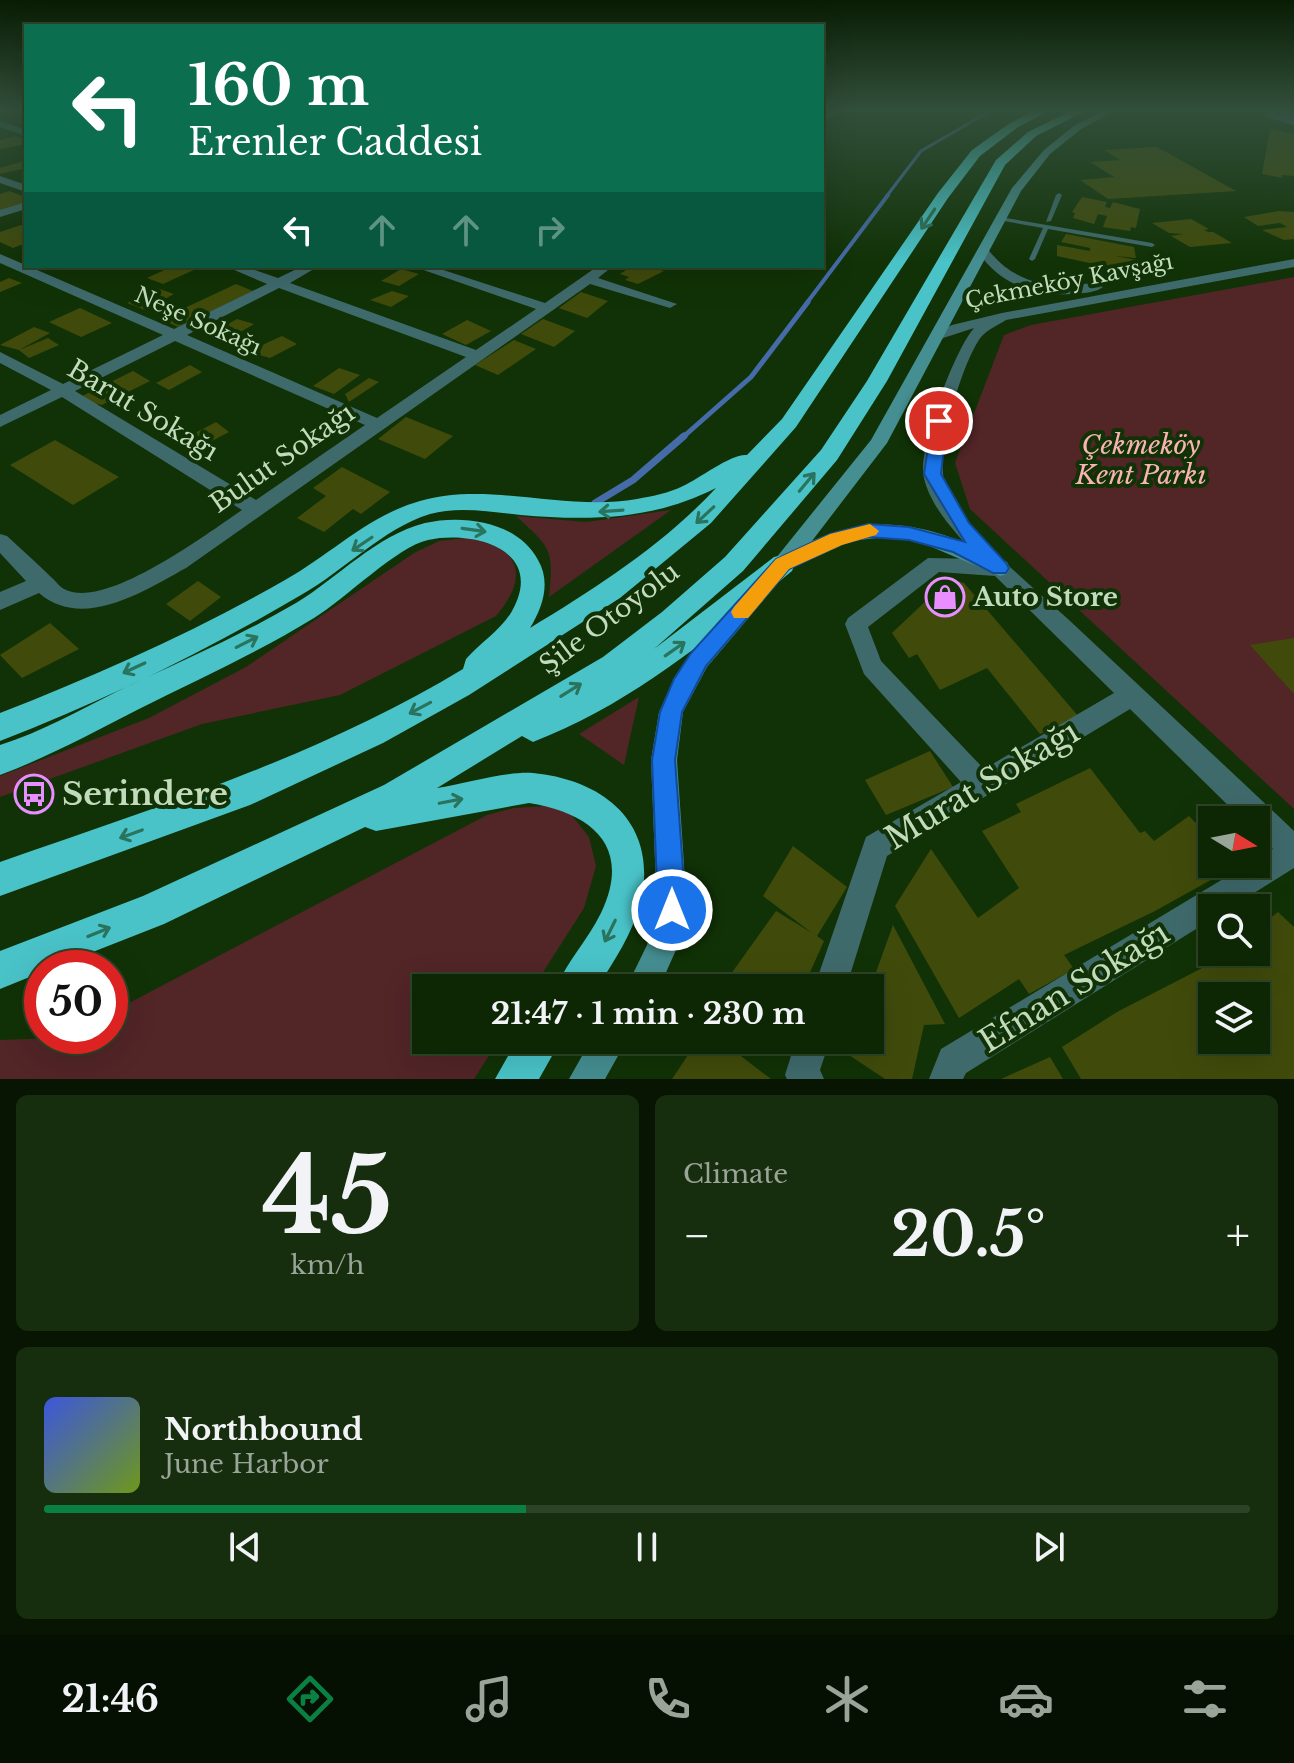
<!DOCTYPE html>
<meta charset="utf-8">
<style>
body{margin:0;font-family:"Libre Baskerville",serif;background:#162e0e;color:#f1f3f6;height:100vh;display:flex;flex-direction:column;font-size:30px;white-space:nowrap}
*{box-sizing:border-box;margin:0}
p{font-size:26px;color:#9aa59a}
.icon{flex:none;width:44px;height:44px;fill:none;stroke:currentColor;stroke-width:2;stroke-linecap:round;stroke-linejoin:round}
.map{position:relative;height:1079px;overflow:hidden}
.sheet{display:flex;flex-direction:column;gap:16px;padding:16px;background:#071502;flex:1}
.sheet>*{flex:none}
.banner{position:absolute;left:24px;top:24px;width:800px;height:244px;border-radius:0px;box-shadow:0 8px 32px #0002,0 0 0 2px #2d4326;background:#0b6e4f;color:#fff;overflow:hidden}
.needle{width:52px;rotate:100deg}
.fabs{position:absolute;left:1198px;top:806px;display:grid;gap:16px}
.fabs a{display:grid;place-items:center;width:72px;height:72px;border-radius:0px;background:#0d2604;box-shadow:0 8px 32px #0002,0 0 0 2px #2d4326;font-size:40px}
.speed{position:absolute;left:24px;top:950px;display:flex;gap:16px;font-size:40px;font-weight:700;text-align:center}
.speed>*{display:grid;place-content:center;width:104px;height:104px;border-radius:50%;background:#0d2604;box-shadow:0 8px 32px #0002,0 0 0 2px #2d4326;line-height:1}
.speed .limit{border:12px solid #d22;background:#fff;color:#111}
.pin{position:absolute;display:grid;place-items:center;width:68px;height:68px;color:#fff;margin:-34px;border:4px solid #fff;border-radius:50%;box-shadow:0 2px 8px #0007}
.me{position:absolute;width:88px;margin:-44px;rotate:0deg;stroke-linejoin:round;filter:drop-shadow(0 0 6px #0008)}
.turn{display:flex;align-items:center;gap:28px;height:168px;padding:0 32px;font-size:36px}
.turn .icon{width:104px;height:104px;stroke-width:2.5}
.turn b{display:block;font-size:56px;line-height:68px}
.lanes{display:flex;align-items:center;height:76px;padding:0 32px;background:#0003;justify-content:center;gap:40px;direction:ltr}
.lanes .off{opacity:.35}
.big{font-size:60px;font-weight:700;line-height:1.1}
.sheet .tile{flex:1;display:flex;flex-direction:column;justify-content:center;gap:12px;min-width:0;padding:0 28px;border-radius:12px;background:#162e0e}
.sheet .dial{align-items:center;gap:0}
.dial b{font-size:104px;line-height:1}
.song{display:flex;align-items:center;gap:24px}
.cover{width:96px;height:96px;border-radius:12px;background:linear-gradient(135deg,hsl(230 70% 55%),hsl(80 70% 35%))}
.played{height:8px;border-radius:4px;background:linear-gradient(90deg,#0b8043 40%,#2d4326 40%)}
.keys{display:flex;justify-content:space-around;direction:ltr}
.heat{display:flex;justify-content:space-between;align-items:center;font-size:44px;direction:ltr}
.sheet .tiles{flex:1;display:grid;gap:16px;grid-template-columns:1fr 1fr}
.tile:last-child{grid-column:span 2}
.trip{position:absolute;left:412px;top:974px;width:472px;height:80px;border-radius:0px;background:#0d2604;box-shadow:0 8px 32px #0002,0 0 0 2px #2d4326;font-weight:700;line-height:80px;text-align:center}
.menu{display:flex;height:128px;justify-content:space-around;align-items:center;background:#050f02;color:#9aa59a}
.menu .icon{width:56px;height:56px}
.menu .selected{color:#0b8043}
.menu b{font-size:36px;color:#f1f3f6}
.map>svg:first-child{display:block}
.green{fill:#522527}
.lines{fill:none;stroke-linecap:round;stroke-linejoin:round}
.stream-far3{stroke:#456ba9;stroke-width:3}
.stream-far2{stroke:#456ba9;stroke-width:4}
.stream-far1{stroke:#456ba9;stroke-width:5}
.stream{stroke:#456ba9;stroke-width:7}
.river{fill:#456ba9;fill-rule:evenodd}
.building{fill:#404b0b;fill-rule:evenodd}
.lane{fill:#3f6a6c;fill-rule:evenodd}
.street{fill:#3f6a6c;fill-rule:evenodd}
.secondary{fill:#458e91;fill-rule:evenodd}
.highway{fill:#49c3c8;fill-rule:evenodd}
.oneway{stroke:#2a735d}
.route{fill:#1a73e8;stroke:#114b97;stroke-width:2}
.slow{fill:#f59e0b}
.labels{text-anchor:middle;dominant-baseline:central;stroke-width:8;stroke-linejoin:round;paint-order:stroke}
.far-street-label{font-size:22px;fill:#c2dbbc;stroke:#113206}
.street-label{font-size:26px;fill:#c2dbbc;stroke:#113206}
.park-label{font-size:26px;font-style:italic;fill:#f9b3b2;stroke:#113206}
.poi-label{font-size:26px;font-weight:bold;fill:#c2dbbc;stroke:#113206;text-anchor:start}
.near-street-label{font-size:32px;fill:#c2dbbc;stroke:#113206}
.near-poi-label{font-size:32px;font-weight:bold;fill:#c2dbbc;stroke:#113206;text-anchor:start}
</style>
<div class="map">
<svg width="1294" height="1079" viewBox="0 0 1294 1079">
<rect width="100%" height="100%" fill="#113206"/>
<path class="green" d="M1294 277V809L970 509 955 463 1004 335 1031 325Z
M671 510 549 597C554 549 551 548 516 516L586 522Z
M465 538C518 545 532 574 496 616L340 695 202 724 0 797V776L149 718 246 667 414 553 439 541Z
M639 697 624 765 579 734Z
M546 806 570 813 589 837 596 866 584 908 533 988H426V1040H499L474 1079H0V1040L110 1036V1013L487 815 514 808Z"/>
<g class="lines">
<path class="stream-far3" d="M886 197 921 151 990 111"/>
<path class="stream-far2" d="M806 304 888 195"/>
<path class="stream-far1" d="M682 438 751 377 808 302"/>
<path class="stream" d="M595 503 633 480 684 436"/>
<path class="river" d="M1265 111 1294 113V125L1266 117Z"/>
</g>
<path class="building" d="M1270 129 1294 134V176L1282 175V178L1262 174Z
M15 136 24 139 20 140 26 144 0 149V140Z
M1157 147 1236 191 1108 199 1080 180 1114 177 1090 162 1120 160 1104 150Z
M24 161 26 168 0 174V168Z
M9 191 26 197V204L0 213V194Z
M1082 197 1107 202 1105 207 1110 208 1113 202 1140 209 1136 228 1131 227 1130 231 1103 227 1107 216 1098 214 1094 224 1073 218 1075 213 1072 212Z
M1279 211 1294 212V239L1284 240 1262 230 1287 227 1280 223 1258 226 1244 217Z
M1191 219 1209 229 1204 230 1208 232H1213L1232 243 1190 247 1171 236 1183 234 1169 233 1152 223Z
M21 225 26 227V243L13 248 0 242V232Z
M1066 234 1134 247 1136 258 1115 256 1137 260 1136 266H1132L1131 272 1057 256V245L1090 251V248L1061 242Z
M173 266 198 268 163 284 147 278Z
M632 266H664L659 270 664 271 638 284 625 280 629 277 620 274Z
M401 269 419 274 399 286 381 281Z
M9 278 22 283 0 292V282Z
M236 284 253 291 178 327 161 319Z
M157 288 174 294 145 310 127 303Z
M392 291 409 296 391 307 370 300Z
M581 292 608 301 587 318 559 308Z
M80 308 112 323 81 337 49 322Z
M237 319 254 324 224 342 207 336Z
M543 319 575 331 554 347 521 334Z
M467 320 491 331 466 345 442 334Z
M34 327 50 333 19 350 48 338 59 345 29 358 19 350 0 345Z
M282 336 297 344 270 358 247 352Z
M514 340 536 349 498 375 475 365Z
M190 365 202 372 169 390 156 383Z
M339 368 360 375 334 394 313 386Z
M133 371 150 381 102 405 76 399Z
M369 378 379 382 349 402 345 394Z
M406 417 453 436 425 459 378 439Z
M216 422 229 432 189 453 176 443Z
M55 440 119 477 73 505 10 465Z
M342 467 390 492 361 514 353 509 324 532 297 518 326 496 313 488Z
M949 579 964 583 1079 717 1040 734 987 668 940 690 917 654 909 658 892 633Z
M198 581 221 597 190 621 166 604Z
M50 623 79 649 22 678 0 655Z
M1294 638V694L1250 645Z
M930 751 953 787 886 815 865 780Z
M1090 768 1140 833 1145 831 1154 841 1189 816 1212 840V864L1236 866 1155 911 1064 955 1074 969 1029 994 1019 979 959 1018 895 906 931 849 978 918 1019 888 982 831 1021 812 1016 804Z
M793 846 847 887 817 936 824 941 803 988H741L728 978 776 911 812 933 763 896Z
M1278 912 1294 927V1079H1081L1062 1047 1117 1012 1204 967 1224 952H1256V929ZM1212 996H1256V1040H1212Z
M893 925 945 1024 924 1025 912 1079H885L846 1053 851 1040H870V989Z
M698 1040H720L771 1079H672Z
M1050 1057 1063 1079H1001Z"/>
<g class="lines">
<path class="lane" d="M1059 193 1062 195 1051 221 1046 222 1056 195Z
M1000 217 1152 243 1155 245 1152 247 1048 229 1035 259 1032 261 1029 259 1043 228 998 220 997 219Z"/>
<path class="street" d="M831 111H843L822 121V115Z
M0 121 26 130V136L0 127Z
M0 176 26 185V192L0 183Z
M26 202V209L0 217V210Z
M979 248H987C1010 279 1041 288 1078 285 1088 284 1095 281 1103 287 1095 293 1083 293 1072 294 1032 296 1000 284 977 251Z
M0 254 174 329 267 284 225 266H243L278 278 303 266H319L290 283 476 350 536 309 412 266H431L545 303 598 266H613L598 278 677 304 670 308 590 284 186 568C144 591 83 631 39 593L0 610V592L26 581 0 553V534L7 536C22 550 38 564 52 578 57 582 59 587 66 590 107 609 208 533 242 510L62 397 0 427V415L51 390 0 363V352L63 384 163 335 0 263ZM279 288 466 357 377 418 187 335ZM175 341 365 425 256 500 75 391Z
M1294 259V267L1006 320C998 325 987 330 981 337 962 362 933 459 946 487 968 536 1029 583 1069 620 1144 690 1219 760 1294 831V868L1230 908H1212V919L966 1073 963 1079H929L941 1049 1248 864H1256V859L1273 849 1256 832V820H1243L1130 709 887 856 846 988H814L866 837 961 782 864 674 845 624 848 618 928 558 979 559C959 536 931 509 924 478 917 450 954 351 974 328L937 340 930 336 952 325 1002 313ZM939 572 995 576 1114 693 984 769 881 661 868 627Z
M796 1040H830L820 1070 824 1079H787L785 1075Z"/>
<path class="secondary" d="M1104 111H1115L1081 129 1050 154 1021 191 887 443 812 541C883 508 941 529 1007 562L1010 568 1007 574 1000 576 920 542 885 537 851 541 790 569 707 667 683 712 677 760 687 910 676 950 659 988H626L647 945 657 910 651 760 659 712 674 679 691 653 776 558 871 440 1012 188 1044 150 1075 125Z
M591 1040H627L605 1079H569Z"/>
<path class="highway" d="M1035 111H1049L1018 127 980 156 948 198 796 427 711 523 620 598 469 695 383 743 250 805 0 896V862C158 807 319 756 463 669L466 659C480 643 502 629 512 611 546 550 474 530 428 540 398 546 345 599 314 618 257 653 196 680 137 710 92 733 48 757 0 775V745C41 732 78 711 116 692 177 663 238 637 296 603 339 577 375 536 425 523 464 514 518 522 538 560 551 582 543 607 530 628 596 588 663 545 716 488 653 520 590 521 521 515 492 512 458 506 430 514 382 529 344 571 301 595 206 651 104 701 0 741V713C97 675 194 632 285 580 330 555 369 515 420 501 490 481 565 512 637 499 653 496 669 493 683 486 700 478 732 453 747 455L782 419 938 193 972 150 1010 123Z
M1071 111H1085L1036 136 1005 165 887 381 837 460 743 571 654 649 774 557 783 555 792 557 795 564 792 571C711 637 632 704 533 742L522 736 437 788C464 784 506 771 533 773 605 780 658 824 641 901 633 933 614 961 597 988H556C567 961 588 940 601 913 633 846 591 813 529 803L376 831 365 827 164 924 52 968H42V972L0 989V951L143 896 384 785 603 657 662 612 725 557 821 450 867 381 996 160 1028 132Z
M517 1040H561L539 1079H495Z"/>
</g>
<defs><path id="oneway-shaft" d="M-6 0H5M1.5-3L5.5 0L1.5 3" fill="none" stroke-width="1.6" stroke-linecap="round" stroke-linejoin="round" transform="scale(2)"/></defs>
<g class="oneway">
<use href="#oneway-shaft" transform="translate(928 219) rotate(124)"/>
<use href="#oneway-shaft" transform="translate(807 482) rotate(-50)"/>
<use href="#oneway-shaft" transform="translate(611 511) rotate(176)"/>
<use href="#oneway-shaft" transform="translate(705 515) rotate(137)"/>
<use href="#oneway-shaft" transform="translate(474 530) rotate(8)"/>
<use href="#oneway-shaft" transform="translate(362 544) rotate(146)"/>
<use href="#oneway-shaft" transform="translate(247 642) rotate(-27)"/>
<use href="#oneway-shaft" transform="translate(675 649) rotate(-35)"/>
<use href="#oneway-shaft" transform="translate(134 668) rotate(155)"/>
<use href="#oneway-shaft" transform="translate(571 690) rotate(-32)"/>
<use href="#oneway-shaft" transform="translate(420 708) rotate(152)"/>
<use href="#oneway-shaft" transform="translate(451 801) rotate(-11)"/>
<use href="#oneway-shaft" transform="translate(131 834) rotate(160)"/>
<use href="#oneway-shaft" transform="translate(610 931) rotate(116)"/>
<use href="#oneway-shaft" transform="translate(99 932) rotate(-22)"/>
</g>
<linearGradient id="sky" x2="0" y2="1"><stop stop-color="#091c03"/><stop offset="0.42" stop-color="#324f3b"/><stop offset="1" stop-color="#324f3b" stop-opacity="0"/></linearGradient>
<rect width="1294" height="262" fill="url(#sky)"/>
<path class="route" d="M939 416 947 421 941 474 969 523 1006 563 1009 568 1006 573H993L953 552 909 540 868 537 842 544 789 569 706 666 682 712 675 760 686 910 682 919 672 923 662 919 658 910 652 760 660 712 674 679 691 653 776 559 830 534 868 524 909 527 965 542 924 474 932 421Z"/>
<path class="slow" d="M870 524 879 531 876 535 842 545 789 569 748 618H734L731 612 734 607 776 559 830 534Z"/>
<defs>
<g id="shop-ring" transform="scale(2)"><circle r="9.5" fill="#113206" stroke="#e88eff" stroke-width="1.5"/><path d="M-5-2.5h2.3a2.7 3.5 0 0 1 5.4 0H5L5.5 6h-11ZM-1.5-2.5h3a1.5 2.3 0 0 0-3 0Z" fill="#e88eff"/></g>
<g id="bus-ring" transform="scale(2)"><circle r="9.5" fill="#113206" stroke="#e88eff" stroke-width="1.5"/><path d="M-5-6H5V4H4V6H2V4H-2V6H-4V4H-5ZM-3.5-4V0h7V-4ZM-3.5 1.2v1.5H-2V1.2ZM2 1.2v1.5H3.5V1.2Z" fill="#e88eff"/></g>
</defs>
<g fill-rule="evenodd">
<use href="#shop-ring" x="945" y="597"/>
<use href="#bus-ring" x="34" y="794"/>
</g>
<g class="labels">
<g class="far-street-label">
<text transform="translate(1069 281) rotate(-11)">Çekmeköy Kavşağı</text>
<text transform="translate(198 321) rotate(24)">Neşe Sokağı</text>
</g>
<g class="street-label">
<text transform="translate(143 410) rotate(31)">Barut Sokağı</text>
<text transform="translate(282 458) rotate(-35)">Bulut Sokağı</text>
<text transform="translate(609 618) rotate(-37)">Şile Otoyolu</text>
</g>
<g class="park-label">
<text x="1141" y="445">Çekmeköy<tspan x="1141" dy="30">Kent Parkı</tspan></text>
</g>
<g class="poi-label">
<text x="973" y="597">Auto Store</text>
</g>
<g class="near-street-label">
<text transform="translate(982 785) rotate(-31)">Murat Sokağı</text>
<text transform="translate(1074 987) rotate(-32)">Efnan Sokağı</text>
</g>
<g class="near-poi-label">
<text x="62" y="794">Serindere</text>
</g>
</g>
</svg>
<div class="fabs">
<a><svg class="needle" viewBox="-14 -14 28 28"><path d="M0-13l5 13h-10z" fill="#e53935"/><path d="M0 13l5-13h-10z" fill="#9aa59a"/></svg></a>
<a><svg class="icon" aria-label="search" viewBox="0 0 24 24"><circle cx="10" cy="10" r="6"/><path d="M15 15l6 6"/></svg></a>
<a><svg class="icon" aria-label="layers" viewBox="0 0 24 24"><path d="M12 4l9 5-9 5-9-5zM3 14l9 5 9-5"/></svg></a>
</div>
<div class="speed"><div class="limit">50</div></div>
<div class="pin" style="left:939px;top:421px;background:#d93025"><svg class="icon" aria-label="arrive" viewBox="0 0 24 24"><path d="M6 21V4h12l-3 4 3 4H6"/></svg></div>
<svg class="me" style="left:672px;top:910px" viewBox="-20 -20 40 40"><circle r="17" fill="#1a73e8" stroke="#fff" stroke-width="3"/><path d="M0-11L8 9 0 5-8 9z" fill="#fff"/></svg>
<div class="trip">21:47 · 1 min · 230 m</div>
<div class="banner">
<div class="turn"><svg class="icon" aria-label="left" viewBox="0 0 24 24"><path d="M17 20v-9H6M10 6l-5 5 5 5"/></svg><div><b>160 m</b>Erenler Caddesi</div></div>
<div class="lanes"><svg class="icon" aria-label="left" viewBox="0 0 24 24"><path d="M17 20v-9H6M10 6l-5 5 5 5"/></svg><svg class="icon off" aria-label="ahead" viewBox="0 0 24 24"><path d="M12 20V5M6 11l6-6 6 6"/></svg><svg class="icon off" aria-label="ahead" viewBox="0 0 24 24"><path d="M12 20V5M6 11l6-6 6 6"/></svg><svg class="icon off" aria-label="right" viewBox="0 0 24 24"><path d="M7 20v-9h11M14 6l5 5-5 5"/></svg></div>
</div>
</div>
<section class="sheet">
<div class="tiles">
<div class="tile dial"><b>45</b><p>km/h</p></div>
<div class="tile"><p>Climate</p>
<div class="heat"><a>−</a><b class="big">20.5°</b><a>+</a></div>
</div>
<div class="tile">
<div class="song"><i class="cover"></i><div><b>Northbound</b><p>June Harbor</p></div></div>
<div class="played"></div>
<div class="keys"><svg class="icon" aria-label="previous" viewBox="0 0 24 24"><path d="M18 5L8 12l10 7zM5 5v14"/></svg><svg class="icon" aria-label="pause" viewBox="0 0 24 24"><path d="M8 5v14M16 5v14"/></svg><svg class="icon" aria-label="next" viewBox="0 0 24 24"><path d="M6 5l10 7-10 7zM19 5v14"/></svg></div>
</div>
</div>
</section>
<nav class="menu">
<b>21:46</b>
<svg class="icon selected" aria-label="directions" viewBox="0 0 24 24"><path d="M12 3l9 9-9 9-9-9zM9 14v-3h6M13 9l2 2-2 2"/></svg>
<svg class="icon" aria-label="music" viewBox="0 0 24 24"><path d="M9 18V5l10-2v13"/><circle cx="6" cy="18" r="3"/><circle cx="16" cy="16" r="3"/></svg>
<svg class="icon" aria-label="phone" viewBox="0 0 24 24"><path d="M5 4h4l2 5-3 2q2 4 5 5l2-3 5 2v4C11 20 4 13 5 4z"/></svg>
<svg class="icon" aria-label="climate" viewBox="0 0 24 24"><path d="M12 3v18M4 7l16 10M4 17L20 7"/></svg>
<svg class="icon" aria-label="car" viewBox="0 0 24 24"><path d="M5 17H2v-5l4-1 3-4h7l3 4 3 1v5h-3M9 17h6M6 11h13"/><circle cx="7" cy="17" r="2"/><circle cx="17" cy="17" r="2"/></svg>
<svg class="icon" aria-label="filters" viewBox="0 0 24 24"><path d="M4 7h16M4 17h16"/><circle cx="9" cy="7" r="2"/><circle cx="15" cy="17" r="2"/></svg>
</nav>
